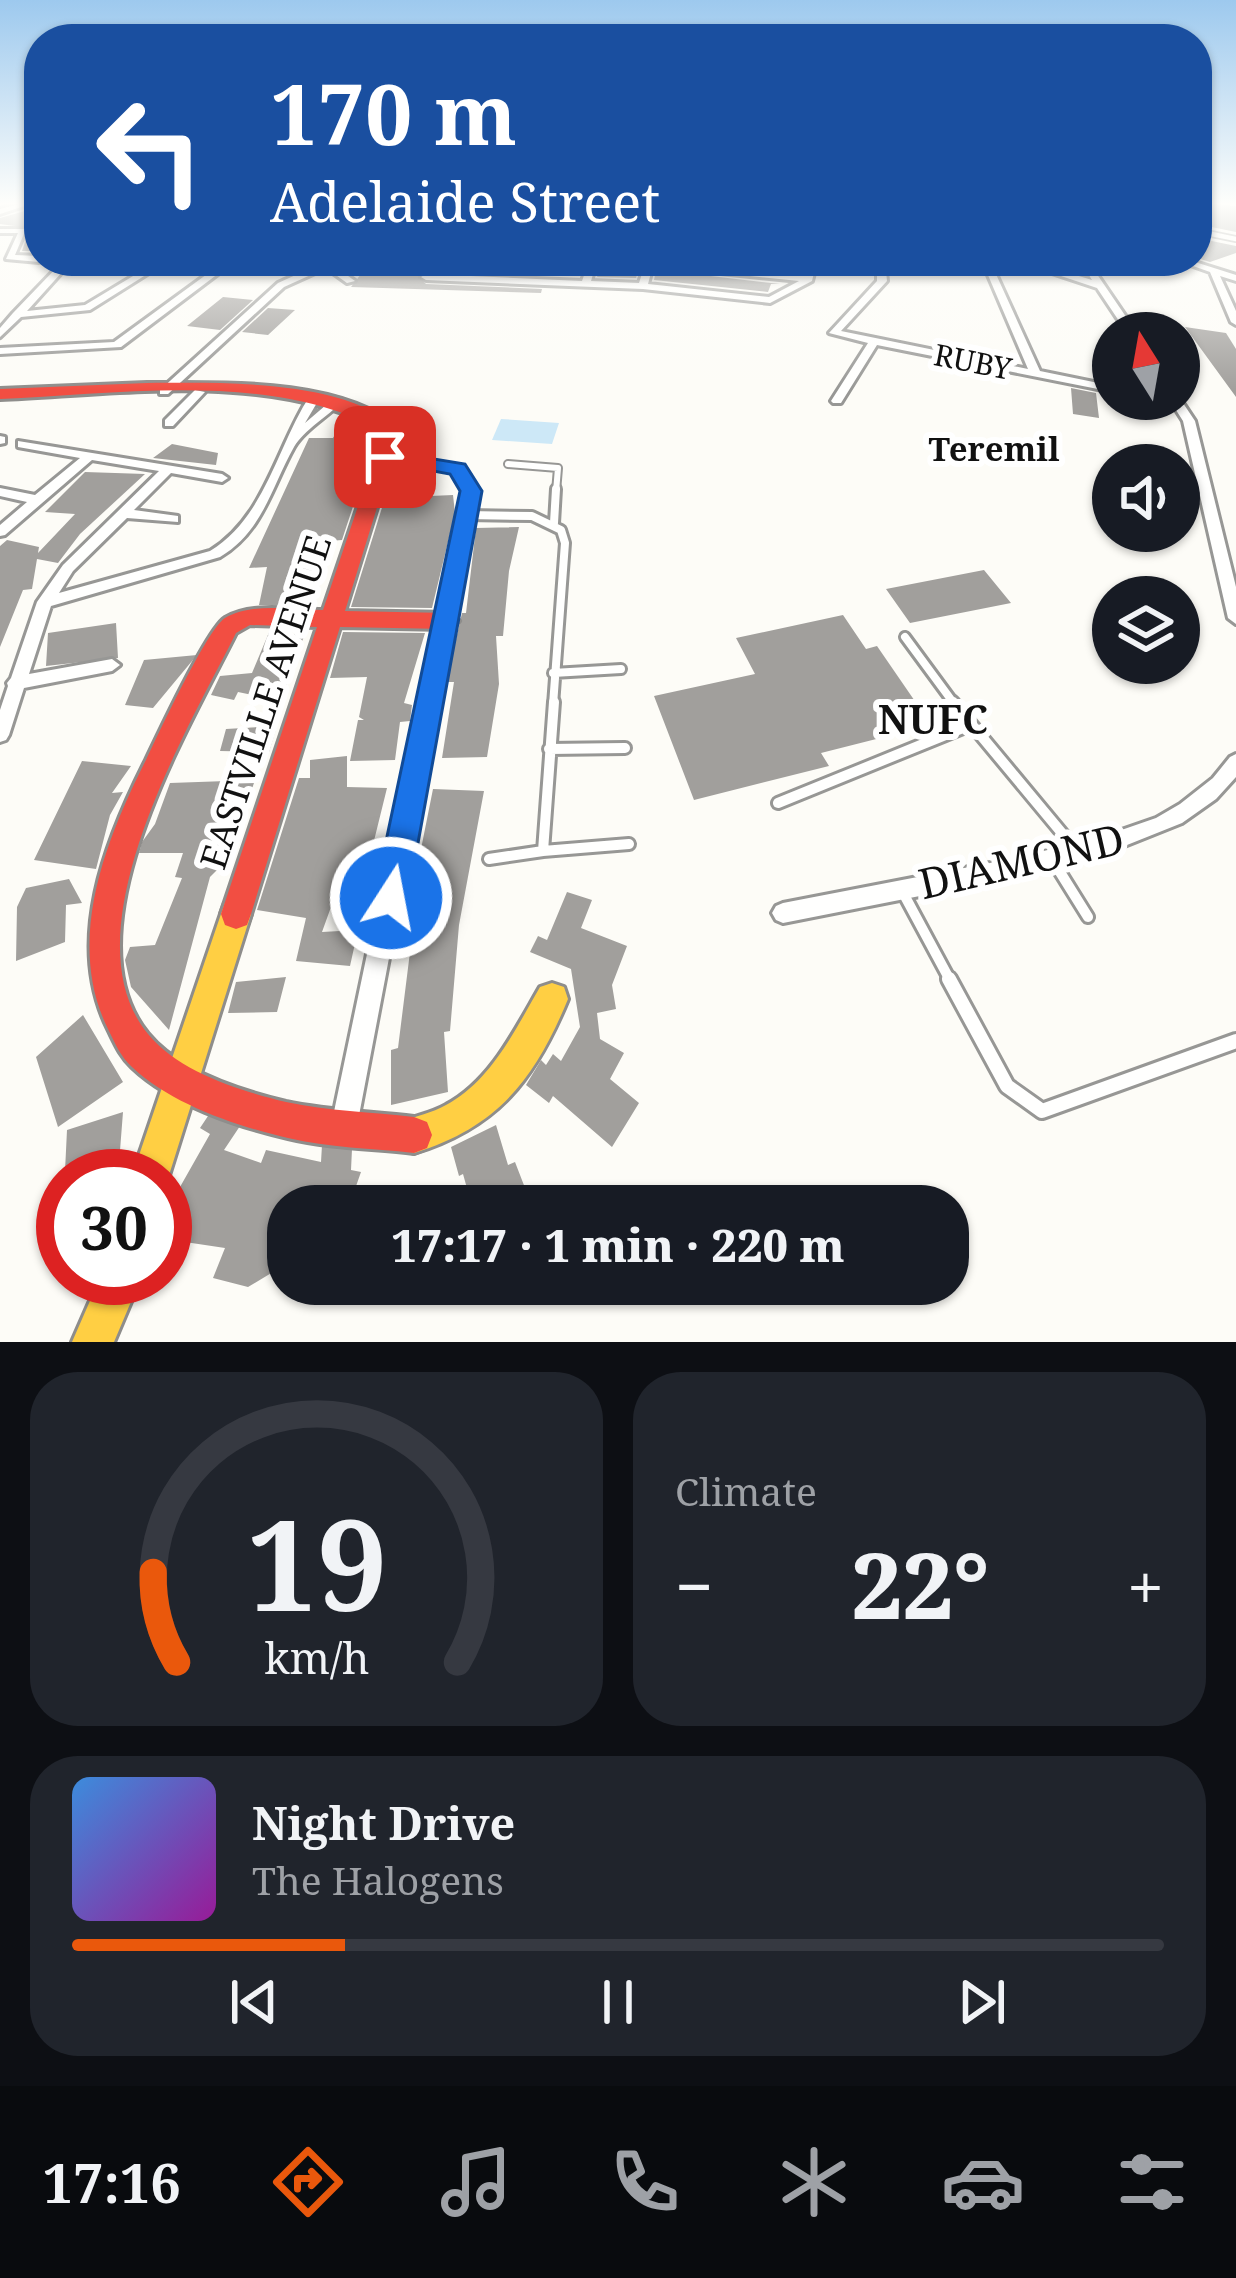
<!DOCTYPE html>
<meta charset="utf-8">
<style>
body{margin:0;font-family:"Noto Serif",serif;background:#20242c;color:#f1f3f6;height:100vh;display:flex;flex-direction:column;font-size:45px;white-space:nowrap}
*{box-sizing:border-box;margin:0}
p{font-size:39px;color:#9ea1a6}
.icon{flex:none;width:66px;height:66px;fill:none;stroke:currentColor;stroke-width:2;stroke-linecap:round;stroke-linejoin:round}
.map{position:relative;height:1342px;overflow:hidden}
.drawer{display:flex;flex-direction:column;gap:30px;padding:30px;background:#0d0f14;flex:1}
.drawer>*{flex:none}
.banner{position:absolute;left:24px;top:24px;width:1188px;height:252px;border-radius:48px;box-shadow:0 3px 9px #0004;background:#1a4fa0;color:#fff;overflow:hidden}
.needle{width:78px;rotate:349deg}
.fabs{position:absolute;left:1092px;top:312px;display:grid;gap:24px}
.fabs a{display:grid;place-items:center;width:108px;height:108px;border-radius:50%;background:#171b24;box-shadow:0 3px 9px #0004;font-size:60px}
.speed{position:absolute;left:36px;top:1149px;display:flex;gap:24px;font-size:60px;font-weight:700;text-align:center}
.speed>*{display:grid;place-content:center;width:156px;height:156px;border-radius:50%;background:#171b24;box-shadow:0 3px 9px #0004;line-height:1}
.speed .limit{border:18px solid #d22;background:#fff;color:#111}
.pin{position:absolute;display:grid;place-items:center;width:102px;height:102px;color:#fff;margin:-51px;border-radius:24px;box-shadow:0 6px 18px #0006}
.me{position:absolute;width:132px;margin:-66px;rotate:11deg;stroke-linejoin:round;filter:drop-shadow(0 0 9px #0008)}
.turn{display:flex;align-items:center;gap:42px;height:252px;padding:0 48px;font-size:54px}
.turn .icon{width:156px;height:156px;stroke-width:2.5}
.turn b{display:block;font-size:84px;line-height:102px}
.big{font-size:90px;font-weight:800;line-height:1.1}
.drawer .tile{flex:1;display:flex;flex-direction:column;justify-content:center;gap:18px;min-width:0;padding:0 42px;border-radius:48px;background:#20242c}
.drawer .dial{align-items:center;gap:0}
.dial svg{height:312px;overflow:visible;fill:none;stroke:#363941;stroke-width:7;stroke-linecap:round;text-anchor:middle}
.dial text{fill:#f1f3f6;stroke:none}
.song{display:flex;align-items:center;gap:36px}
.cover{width:144px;height:144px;border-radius:18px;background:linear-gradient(135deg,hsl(210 70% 55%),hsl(300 70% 35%))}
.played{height:12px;border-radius:6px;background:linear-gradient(90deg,#ea580c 25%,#363941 25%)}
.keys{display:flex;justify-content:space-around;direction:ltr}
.heat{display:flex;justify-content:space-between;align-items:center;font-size:66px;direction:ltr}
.drawer .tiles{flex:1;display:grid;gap:30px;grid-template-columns:1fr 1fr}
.tile:last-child{grid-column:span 2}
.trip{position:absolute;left:267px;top:1185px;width:702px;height:120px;border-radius:48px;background:#171b24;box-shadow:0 3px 9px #0004;font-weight:800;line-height:120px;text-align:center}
.tab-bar{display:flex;height:192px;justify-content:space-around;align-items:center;background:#090b0e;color:#9ea1a6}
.tab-bar .icon{width:84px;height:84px}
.tab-bar .selected{color:#ea580c}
.tab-bar b{font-size:54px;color:#f1f3f6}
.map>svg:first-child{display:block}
.water{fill:#cde8f7}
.building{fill:#a19f9c}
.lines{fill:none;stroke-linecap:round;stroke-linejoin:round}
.lane-far4-casing{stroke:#979795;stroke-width:8}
.lane-far3-casing{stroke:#979795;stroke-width:10}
.lane-far2-casing{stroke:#979795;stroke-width:14}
.lane-far1-casing{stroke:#979795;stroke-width:16}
.lane-casing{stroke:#979795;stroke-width:20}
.street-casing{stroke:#979795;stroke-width:6}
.slow-casing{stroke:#8e8d8b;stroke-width:6}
.jam-casing{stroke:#8e8d8b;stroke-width:6}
.lane-far4{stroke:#fffffe;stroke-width:4.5}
.lane-far3{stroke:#fffffe;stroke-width:6}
.lane-far2{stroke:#fffffe;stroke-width:8}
.lane-far1{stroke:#fffffe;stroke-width:10}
.lane{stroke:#fffffe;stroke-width:14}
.street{fill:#fffffe;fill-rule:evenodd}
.slow{fill:#ffcf43;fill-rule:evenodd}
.jam{fill:#f24e42;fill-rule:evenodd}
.route{fill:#1a73e8;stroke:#114b97;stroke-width:3}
.labels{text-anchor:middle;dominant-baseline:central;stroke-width:12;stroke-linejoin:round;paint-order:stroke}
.far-street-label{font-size:30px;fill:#111;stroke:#fff}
.far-neighbourhood-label{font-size:33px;font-weight:bold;fill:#111;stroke:#fff}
.street-label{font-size:36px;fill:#111;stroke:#fff}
.neighbourhood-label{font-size:39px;font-weight:bold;fill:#111;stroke:#fff}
.near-street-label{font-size:42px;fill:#111;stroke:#fff}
</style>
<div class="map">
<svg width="1236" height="1342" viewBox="0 0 1236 1342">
<rect width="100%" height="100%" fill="#fdfcf7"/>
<path class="water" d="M501 419 559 423 552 444 492 440Z"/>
<path class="building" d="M1197 203 1236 206V232L1197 224Z
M39 207V251H22L30 228 0 224V218Z
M1197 238 1236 246V253L1210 262 1197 258Z
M371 261H381L402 275 411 261 554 262 548 275 426 269 417 275 426 284 542 289 541 293 351 287Z
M603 261H641L636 278 597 277Z
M658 261H701L694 268 702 275 780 284H771L768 292 654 280Z
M223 297 253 300 220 330 187 326Z
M268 308 295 310 268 335 242 332Z
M1185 327 1226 333 1236 349V397Z
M1071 388 1096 393 1099 418 1073 414Z
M365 422 371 427 360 474 364 473 342 540 329 541 322 564H314L303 605H259L267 567 249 568 309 438H333L341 424Z
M172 444 218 453 216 465 153 458Z
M85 472 145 474 80 534 58 563 37 559 32 589 23 590 0 647V546L7 540 39 547 38 553 75 514 45 512Z
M453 495 455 513 432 608 351 607 385 498Z
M519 527 509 571 503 636H496L499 684 487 757 442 758 454 682H447L448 674 462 613H466L476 528Z
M984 570 1011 603 910 623 886 589Z
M843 615 866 649 877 646 921 710 886 718 896 734 821 753 829 766 694 800 654 696 755 674 736 638Z
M116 623 118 658 46 666 48 633Z
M270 630 304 636 281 701 238 692 234 700 211 695 220 676 252 673Z
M343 632 425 633 404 703 412 705 410 721 400 722 395 760 350 761 358 720H364L359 717 367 677 330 678Z
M197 655 153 708 125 705 144 660Z
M277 726 269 752 220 751 226 729Z
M347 756V787L387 788 370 857H349L322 932 358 930 350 966 296 961 306 918 257 910 299 778H310V760Z
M82 761 131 766 112 793 123 792 110 815 96 869 34 860Z
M255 780 243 815H235L218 856 230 857 210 877 169 1030 131 987 125 960 130 947 155 945 182 878 175 877 183 853H139L142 842 155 824 170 783Z
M433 789 484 791 459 925 450 1031 444 1032 448 1092 391 1105V1050L398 1048 414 920 407 919Z
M69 879 82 903 66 905 65 942 16 961 17 907 26 888Z
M567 892 592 900 581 928 627 946 612 985 616 1009 597 1013 600 1039 624 1053 610 1079 639 1103 612 1147 553 1096 549 1103 526 1085 541 1060 546 1065 553 1054 561 1061 580 1027 571 969 530 952 538 936 547 940Z
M286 977 277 1012 228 1013 236 982Z
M83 1015 123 1082 58 1127 36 1057Z
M123 1112 118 1176 65 1171 67 1130Z
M210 1113 240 1126 224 1150 261 1163 266 1150 321 1162 322 1145 352 1149 351 1170 361 1172 349 1206H288V1263L248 1287 213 1278 225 1248 165 1239V1222L180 1187 210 1134 200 1128Z
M496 1125 508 1165 515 1162 532 1206H472L463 1174 459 1176 451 1147Z"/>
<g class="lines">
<g class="lane-far4-casing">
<path id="lane-far4" d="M1197 231 1236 239"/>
</g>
<g class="lane-far3-casing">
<path id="lane-far3" d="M508 464 558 468 556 492"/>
</g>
<g class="lane-far2-casing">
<path id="lane-far2" d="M467 515 532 516 561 530 565 543 553 705
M554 523 556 489
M905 637 955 705
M553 673 621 669"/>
</g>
<g class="lane-far1-casing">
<path id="lane-far1" d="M953 702 1076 850
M549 749 625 748
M778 803 970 725
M543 851 629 844
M1050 856 1088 917
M489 859 543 851 554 702
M901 889 951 982"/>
</g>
<g class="lane-casing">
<path id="lane" d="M949 979 1007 1086 1042 1111 1236 1041"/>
</g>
<g class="street-casing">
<path id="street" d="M22 203H33L0 214V209Z
M0 229H26L15 255 39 256V261H42L39 262 6 259 18 233H0Z
M63 261H72L27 311 85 305 158 261H168L90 310 21 317 0 337V328L13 313Z
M225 261H235L121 347 0 354V348L114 342Z
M317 261H338L333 265 355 281 347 283 326 268 284 287 168 394H160V390L278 283 320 264Z
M589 261H597L591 281 639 283 646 261H654L648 284 769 297 799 281 702 271 698 268 702 265 805 276 809 261H817L812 281 770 303 643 289 426 280 421 277 426 274 582 281Z
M877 261H885L887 281 841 331 1028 369 982 261H990L1040 371 1113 386V392L877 345 841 403H833L831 401 868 343 829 333 877 281Z
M1016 261H1029L1092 280 1080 261H1088L1137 333H1127L1097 288Z
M1179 261H1192L1236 275V281L1220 276 1236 311V325L1231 322 1210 272Z
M195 390 205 392 173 426H165V420Z
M315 393 321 396 305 423 333 399 343 401C328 416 304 430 294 447 271 488 263 531 220 557L51 606 29 674 112 659 120 665 112 671 24 688 9 735 6 740 0 742V710L8 686 7 683 11 678 37 602 63 565 159 471 92 460 5 535 0 536V525L27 502 0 496V488L35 495 80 458 18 447V441L222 474 228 478 222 482 171 473 134 510 178 516V522L127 518 73 571 59 593 210 551C266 517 277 445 311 394Z
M1179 397 1195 421 1236 587V624L1228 618 1183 421 1169 399H1179Z
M0 436 5 437V443L0 444Z
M385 453 462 466 478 491 357 1126 353 1135 344 1139 335 1135 331 1126 464 491 453 472 381 460 379 457Z
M1236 754V777L1216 799 1182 823 1107 853 1016 877 783 923 776 920 772 913 776 906 783 903 1016 858 1107 835 1156 818 1180 804 1213 778 1230 757Z"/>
</g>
<g class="slow-casing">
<path id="slow" d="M236 899 247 903 251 914 165 1188V1176H132L221 914 225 903Z
M552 983 564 987 568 999C535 1079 498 1127 414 1153L401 1148 396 1135 401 1122C416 1116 432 1113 446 1105 491 1081 515 1030 540 987Z
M100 1278H141L114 1342H72Z"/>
</g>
<g class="jam-casing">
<path id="jam" d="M147 383C221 383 343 378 401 430L345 611 448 613 459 621 448 629 340 627 251 914 247 925 236 929 225 925 221 914 317 627 250 625 236 633C188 729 65 933 148 1034 179 1072 240 1091 286 1102 328 1111 372 1112 414 1117L427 1122 432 1135 427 1148 414 1153C372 1148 329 1148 288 1138 236 1126 171 1104 132 1067 120 1056 115 1043 108 1029 65 942 105 841 146 760 158 735 207 629 225 618 252 602 292 610 323 610L383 432C278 370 118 394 0 399V389Z"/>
</g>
<use href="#lane-far4" class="lane-far4"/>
<use href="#lane-far3" class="lane-far3"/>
<use href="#lane-far2" class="lane-far2"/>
<use href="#lane-far1" class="lane-far1"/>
<use href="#lane" class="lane"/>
<use href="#street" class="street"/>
<use href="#slow" class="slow"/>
<use href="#jam" class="jam"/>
</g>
<linearGradient id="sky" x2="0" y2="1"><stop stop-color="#9dc9ee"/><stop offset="0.52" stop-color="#fefefb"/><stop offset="1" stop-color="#fefefb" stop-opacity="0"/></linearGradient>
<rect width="1236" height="391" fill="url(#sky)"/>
<path class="route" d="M385 451 465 464 482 491 408 898 403 910 391 914 379 910 374 898 460 491 450 474 378 461 375 457Z"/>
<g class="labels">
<g class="far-street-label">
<text transform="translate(973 361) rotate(11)">RUBY</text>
</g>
<g class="far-neighbourhood-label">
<text x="994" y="448">Teremil</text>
</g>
<g class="street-label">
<text transform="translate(265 702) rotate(-72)">EASTVILLE AVENUE</text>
</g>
<g class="neighbourhood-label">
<text x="933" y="718">NUFC</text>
</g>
<g class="near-street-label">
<text transform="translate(1021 860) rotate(-13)">DIAMOND</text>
</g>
</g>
</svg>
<div class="fabs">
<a><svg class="needle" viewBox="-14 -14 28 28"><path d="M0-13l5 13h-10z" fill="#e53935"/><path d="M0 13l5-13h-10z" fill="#9ea1a6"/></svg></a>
<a><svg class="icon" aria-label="sound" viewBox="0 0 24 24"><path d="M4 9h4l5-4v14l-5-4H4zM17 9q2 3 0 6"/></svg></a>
<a><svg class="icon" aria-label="layers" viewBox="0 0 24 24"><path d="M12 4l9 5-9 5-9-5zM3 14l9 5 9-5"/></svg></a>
</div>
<div class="speed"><div class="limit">30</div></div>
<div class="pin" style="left:385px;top:457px;background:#d93025"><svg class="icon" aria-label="arrive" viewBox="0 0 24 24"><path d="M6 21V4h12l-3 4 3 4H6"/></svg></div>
<svg class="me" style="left:391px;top:898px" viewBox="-20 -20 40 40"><circle r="17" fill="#1a73e8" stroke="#fff" stroke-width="3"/><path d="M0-11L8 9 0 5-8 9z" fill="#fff"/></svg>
<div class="trip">17:17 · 1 min · 220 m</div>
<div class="banner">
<div class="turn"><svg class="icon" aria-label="left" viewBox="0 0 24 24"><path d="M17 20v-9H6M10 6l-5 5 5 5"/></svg><div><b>170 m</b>Adelaide Street</div></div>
</div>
</div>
<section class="drawer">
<div class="tiles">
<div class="tile dial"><svg viewBox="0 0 100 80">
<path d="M14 69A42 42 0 1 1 86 69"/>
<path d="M14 69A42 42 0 0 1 8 46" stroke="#ea580c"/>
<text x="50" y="56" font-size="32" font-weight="700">19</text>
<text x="50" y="72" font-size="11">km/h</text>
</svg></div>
<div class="tile"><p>Climate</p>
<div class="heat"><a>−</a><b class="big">22°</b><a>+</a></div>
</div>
<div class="tile">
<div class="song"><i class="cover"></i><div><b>Night Drive</b><p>The Halogens</p></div></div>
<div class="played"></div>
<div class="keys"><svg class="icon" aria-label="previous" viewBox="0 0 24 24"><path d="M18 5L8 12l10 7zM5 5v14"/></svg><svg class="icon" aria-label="pause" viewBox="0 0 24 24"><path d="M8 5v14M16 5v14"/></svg><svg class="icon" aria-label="next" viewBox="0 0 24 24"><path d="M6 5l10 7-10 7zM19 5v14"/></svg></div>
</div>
</div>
</section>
<nav class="tab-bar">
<b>17:16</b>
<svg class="icon selected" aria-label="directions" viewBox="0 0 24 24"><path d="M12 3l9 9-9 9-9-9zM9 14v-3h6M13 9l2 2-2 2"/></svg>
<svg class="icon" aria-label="music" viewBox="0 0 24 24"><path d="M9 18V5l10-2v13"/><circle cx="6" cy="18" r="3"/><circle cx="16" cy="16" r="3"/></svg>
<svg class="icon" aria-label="phone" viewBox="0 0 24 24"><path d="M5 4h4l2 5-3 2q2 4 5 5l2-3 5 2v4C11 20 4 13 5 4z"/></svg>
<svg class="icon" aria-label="climate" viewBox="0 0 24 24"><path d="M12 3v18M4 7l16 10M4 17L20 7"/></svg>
<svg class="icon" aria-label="car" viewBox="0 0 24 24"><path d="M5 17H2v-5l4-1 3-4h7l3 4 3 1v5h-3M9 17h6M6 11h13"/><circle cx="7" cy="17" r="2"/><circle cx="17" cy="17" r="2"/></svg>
<svg class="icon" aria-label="filters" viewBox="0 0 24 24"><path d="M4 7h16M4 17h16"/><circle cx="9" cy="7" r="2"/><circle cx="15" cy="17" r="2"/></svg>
</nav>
